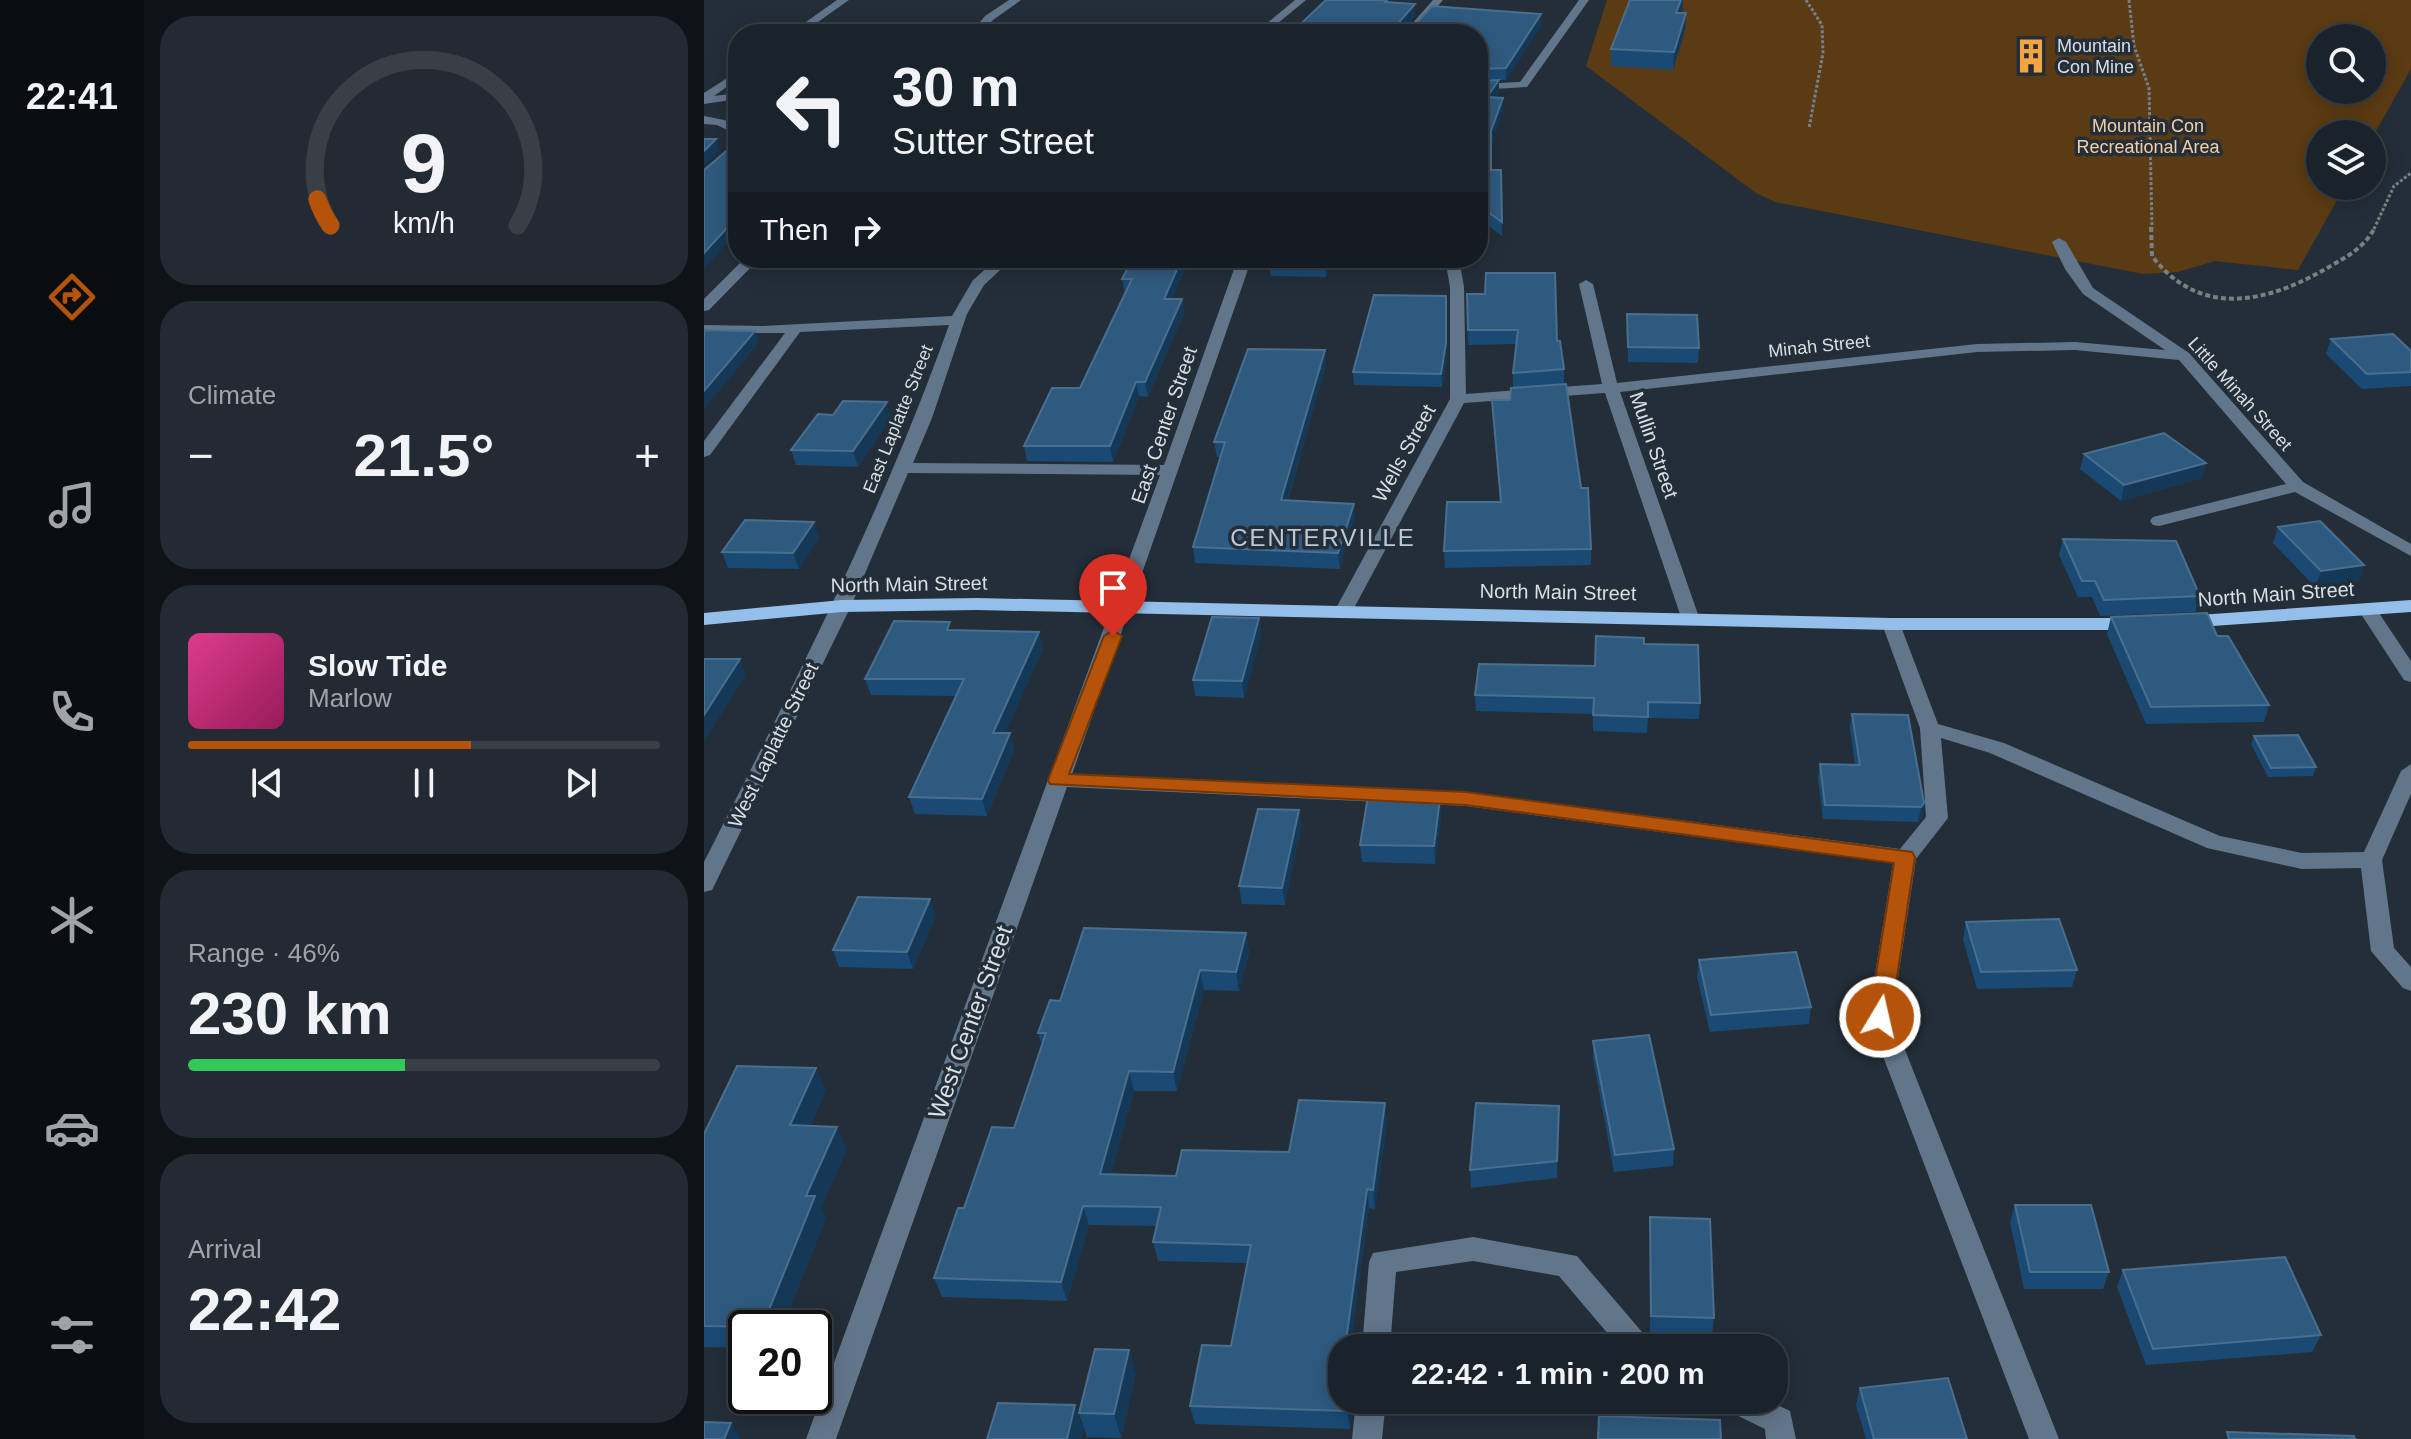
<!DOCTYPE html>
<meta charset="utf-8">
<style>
body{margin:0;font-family:Helvetica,sans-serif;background:#232a33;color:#f1f3f6;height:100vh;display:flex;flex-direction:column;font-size:30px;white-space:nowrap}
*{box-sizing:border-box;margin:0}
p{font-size:26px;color:#9fa4a9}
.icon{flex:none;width:44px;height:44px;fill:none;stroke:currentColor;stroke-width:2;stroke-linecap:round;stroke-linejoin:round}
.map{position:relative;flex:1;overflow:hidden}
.details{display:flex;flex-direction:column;gap:16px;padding:16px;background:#0e1318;width:560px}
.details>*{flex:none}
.hud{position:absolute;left:24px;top:24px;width:760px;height:244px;border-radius:32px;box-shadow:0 4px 20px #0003,0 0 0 2px #383f47;background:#1a222b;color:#f1f3f6;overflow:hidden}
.controls{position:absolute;left:1602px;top:24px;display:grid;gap:16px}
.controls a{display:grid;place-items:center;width:80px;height:80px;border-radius:50%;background:#1a222b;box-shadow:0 4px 20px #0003,0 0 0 2px #383f47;font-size:40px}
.speed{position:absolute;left:24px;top:1310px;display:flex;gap:16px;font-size:40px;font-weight:700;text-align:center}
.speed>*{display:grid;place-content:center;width:104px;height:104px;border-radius:50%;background:#1a222b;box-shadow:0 4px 20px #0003,0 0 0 2px #383f47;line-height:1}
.speed .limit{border:4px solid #111;border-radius:12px;background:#fff;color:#111}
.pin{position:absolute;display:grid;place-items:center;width:68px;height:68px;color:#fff;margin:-82px -34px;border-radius:50% 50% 50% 0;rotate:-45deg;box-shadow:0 0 8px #0007}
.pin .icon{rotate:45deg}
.me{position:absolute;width:88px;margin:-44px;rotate:9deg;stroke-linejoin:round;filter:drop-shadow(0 0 6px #0008)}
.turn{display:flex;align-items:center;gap:28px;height:168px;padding:0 32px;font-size:36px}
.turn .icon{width:104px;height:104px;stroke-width:2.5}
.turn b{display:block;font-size:56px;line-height:68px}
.then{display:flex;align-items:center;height:76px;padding:0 32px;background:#0003;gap:16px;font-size:30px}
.big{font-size:60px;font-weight:700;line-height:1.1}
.details .card{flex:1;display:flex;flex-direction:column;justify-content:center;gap:12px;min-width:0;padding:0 28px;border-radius:32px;background:#232a33}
.details .dial{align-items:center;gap:0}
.dial svg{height:208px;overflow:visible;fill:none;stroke:#383f47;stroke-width:7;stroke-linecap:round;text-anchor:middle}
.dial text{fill:#f1f3f6;stroke:none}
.song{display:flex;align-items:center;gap:24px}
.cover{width:96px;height:96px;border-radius:12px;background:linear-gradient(135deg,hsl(330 70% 55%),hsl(330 70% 35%))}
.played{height:8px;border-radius:4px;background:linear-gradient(90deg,#b45309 60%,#383f47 60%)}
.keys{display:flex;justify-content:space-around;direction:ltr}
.heat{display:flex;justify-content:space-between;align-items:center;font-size:44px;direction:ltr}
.charge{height:12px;border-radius:6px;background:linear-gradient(90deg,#34c759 46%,#383f47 0)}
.trip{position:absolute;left:624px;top:1334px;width:460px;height:80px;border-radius:32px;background:#1a222b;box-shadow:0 4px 20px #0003,0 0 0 2px #383f47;font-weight:700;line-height:80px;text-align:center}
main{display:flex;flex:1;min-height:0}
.menu{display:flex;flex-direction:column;width:144px;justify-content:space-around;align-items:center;background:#0a0e11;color:#9fa4a9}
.menu .icon{width:56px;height:56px}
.menu .on{color:#b45309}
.menu b{font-size:36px;color:#f1f3f6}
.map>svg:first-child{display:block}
.green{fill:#5a3b14;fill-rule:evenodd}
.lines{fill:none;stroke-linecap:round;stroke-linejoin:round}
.path-far1{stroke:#778089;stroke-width:3;stroke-dasharray:3 2;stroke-linecap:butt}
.path{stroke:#778089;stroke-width:4;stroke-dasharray:5 3;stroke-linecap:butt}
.minor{fill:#62768b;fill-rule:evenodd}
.major{fill:#94bfea;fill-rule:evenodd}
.wall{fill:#1a4a73}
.shaded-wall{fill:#153856}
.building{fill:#2f5a7f;stroke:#496f8f;stroke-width:2}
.route{fill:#b45309;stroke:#753606;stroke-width:2}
.labels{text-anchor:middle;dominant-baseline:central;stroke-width:7;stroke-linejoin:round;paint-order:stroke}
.far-poi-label{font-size:18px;fill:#d8dfe6;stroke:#232e39;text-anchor:start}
.far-park-label{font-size:18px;fill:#f6cea4;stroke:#232e39}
.far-street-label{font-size:18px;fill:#d8dfe6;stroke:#232e39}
.street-label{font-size:20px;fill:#d8dfe6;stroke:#232e39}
.quarter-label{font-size:24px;letter-spacing:2px;fill:#bcc9d7;stroke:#232e39}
.near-street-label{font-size:24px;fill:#d8dfe6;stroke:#232e39}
</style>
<main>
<nav class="menu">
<b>22:41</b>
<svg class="icon on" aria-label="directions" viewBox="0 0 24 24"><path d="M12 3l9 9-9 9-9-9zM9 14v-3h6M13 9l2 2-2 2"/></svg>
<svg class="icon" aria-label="music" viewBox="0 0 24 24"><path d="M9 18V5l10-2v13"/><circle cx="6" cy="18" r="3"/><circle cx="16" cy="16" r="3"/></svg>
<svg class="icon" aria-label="phone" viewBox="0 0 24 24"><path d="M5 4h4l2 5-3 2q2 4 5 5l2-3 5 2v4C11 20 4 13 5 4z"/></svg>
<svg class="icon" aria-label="climate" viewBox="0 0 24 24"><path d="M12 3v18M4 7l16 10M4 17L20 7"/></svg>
<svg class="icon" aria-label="car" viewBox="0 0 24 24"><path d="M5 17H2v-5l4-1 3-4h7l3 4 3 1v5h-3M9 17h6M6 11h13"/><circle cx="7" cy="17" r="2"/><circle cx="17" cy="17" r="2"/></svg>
<svg class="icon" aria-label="filters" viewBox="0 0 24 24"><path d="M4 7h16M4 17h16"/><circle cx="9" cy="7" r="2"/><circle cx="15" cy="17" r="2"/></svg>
</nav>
<section class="details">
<div class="card dial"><svg viewBox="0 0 100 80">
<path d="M14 69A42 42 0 1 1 86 69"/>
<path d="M14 69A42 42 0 0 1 9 59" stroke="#b45309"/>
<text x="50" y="56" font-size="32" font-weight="700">9</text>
<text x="50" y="72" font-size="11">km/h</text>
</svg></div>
<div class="card"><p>Climate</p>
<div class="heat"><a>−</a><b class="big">21.5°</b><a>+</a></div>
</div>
<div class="card">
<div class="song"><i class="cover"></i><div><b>Slow Tide</b><p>Marlow</p></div></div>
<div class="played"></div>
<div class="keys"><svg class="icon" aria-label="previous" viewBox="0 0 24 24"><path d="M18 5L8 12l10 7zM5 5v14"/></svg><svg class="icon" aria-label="pause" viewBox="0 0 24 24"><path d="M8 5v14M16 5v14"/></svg><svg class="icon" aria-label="next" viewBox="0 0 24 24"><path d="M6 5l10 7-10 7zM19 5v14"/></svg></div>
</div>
<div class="card"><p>Range · 46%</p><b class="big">230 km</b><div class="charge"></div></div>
<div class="card"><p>Arrival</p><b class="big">22:42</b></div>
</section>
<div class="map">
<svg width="1707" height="1439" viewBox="0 0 1707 1439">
<rect width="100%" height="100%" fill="#232e39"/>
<path class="green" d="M903 0H1707V69L1668 138V134H1616V186H1641L1594 270 1511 261 1474 272 1439 274 1071 202 1052 193 882 66ZM1616 38H1668V90H1616Z"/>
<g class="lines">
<path class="path-far1" d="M1102 0 1118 25 1119 53 1105 128
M1425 0 1430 46 1445 88 1448 229
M1670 229 1690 186 1707 173"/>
<path class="path" d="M1447 227 1448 256C1497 320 1565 302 1625 267 1644 256 1661 247 1671 227"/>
<path class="minor" d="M133 0H145L97 34H85Z
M305 0H317L289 20 277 34H266L281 16Z
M591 0H602L561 34H550Z
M729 0H739L710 34H699Z
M875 0H885L823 87 774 90V84L816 82Z
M34 71V79L10 96 34 93V99L0 104V93Z
M0 116 20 120 34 126V135L13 125 0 124Z
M1355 238 1362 242 1389 288 1485 353 1599 482 1707 544V556L1591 492 1455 526 1449 525 1446 521 1449 517 1582 484 1475 360 1371 350 1273 352 916 392 995 617 993 621H979L977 617 901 393 760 403 649 610 640 616 631 610 746 399V287L741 258H755L760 287 762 394 898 384 875 284 882 280 889 284 913 383 1273 344 1371 342 1461 350 1379 294 1361 269 1348 242Z
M41 258H56L5 310 0 311V299Z
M294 258H309L280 285 263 314 228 418 209 463 460 465 534 258H548L368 774 762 792 1196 849 1222 817 1216 728 1178 624 1187 618 1196 624 1234 724 1300 743 1516 836 1598 853 1660 852 1697 771 1707 764V794L1678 860 1690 948 1707 967V991L1699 988 1667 951 1657 868 1598 869 1503 848 1286 753 1237 738 1244 818 1212 859 1188 1017 1355 1439H1325L1164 1017 1189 863 762 806 363 787 132 1439H102L456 475 204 473 147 606 11 884 8 890 0 892V862C89 686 179 511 245 325L96 332 6 455 0 457V441L81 333H0V325L59 326 248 316 269 280Z
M1664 605 1671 607 1707 661V682L1700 680 1655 611Z
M769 1237 873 1256 944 1339 948 1348H916L855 1276 769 1261 692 1272 686 1348H658L665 1262 669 1253Z
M652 1400H682L678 1439H648Z
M1017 1400H1063L1086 1411 1092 1439H1062L1061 1429 1022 1410Z"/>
<path class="major" d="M273 598 1187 618H1432L1441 624 1432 630H1187L273 610 138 612 0 625V613L138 600Z
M1707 600V612L1480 628 1471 622 1480 616Z"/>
</g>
<path class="wall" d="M692 3 711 16 703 25 837 26 802 80H795V92L791 97 799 110 787 144V170H797L798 236 774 218V34H586Z
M979 9 977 13H982L981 30 969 70 907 66V49Z
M429 258H486L468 299H478L480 313 444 397 435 396 409 462 323 461 320 446 376 388 421 293 418 279Z
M629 258 622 277 567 276 565 264Z
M763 294 853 341 860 369V384L887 549V565L741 568 740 551 796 502 788 400H806L809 387V373L812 344 764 345Z
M923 314 995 348 994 363 924 362Z
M1627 339 1707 351V386L1658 389 1622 354Z
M743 356 738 387 650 385 649 372Z
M622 365 584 500 651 519 636 569 491 563 489 547 517 457H513L510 442Z
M187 418 154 467 92 465 87 450Z
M1380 454 1502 463 1498 478 1417 501 1376 469Z
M110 522 115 538 95 569 24 568 18 552Z
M1574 527 1660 565 1655 581 1611 587 1569 543Z
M1359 539 1496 596 1491 612 1396 616 1388 597H1374L1355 555Z
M1407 617 1565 705 1560 722 1442 724 1403 634Z
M555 618 557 635 540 698 491 696 489 680Z
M249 630 339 649 301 733H306L310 750 283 816 211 814 205 797 253 696 167 695 161 679Z
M940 644 996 703 995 719 944 718 943 733 889 731V714L772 711 771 695 891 666Z
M1148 714 1220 803 1218 818 1214 822 1119 819 1114 778 1116 764 1151 765 1146 728Z
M1550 736 1612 767 1609 776 1564 777 1547 744Z
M736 798 737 815 731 864 658 862 656 845Z
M595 810 597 827 581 905 538 904 535 886Z
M232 916 209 969 135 967 129 950Z
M1262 922 1373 970 1368 987 1273 989 1259 939Z
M542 933 545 953 535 991 500 990 473 1091H430L407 1174 472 1176 585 1152 681 1103 683 1122 671 1209 665 1208 646 1348H638L650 1400 646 1429 491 1424 486 1406 527 1346 543 1263 454 1261 449 1242 453 1226 385 1225 363 1301 238 1297 230 1278 260 1208 310 1128 338 1045 334 1033 356 1001Z
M995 960 1107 1007 1105 1024 1006 1032 993 977Z
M889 1041 970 1149 969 1166 910 1172 889 1058Z
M122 1090 106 1126 143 1149 117 1208 122 1218 78 1328H42V1348L0 1347V1134Z
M855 1106 853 1178 767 1188 766 1170Z
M1311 1205 1405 1272 1399 1289H1320L1306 1222Z
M946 1217 1010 1318 1008 1335 946 1333Z
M1419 1270 1617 1335 1608 1352 1442 1365 1413 1287Z
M432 1374 417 1438 383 1437 375 1413Z
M1156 1388 1263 1439H1162L1152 1405Z"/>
<path class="shaded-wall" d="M977 0H979V9L972 30V13Z
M711 4V16L697 32 696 21Z
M982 13 981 30 969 70 970 52Z
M837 14V26L802 80V68Z
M795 80V92L784 109 783 97Z
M799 98V110L787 144V131Z
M12 139 16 150 0 166V151Z
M34 216V232L0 269V253Z
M478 258H486L462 313 460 299Z
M623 258H629L622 277 621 265Z
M478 299 480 313 444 397 441 382Z
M743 308V356L738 387 737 374Z
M51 331 55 343 0 409V391Z
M621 350 622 365 579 516 577 500Z
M432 382 435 396 409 462 406 446Z
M183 402 187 418 154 467 149 451Z
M1502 463 1498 478 1417 501 1420 485Z
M650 504 651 519 636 569 634 553Z
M110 522 115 538 95 569 89 553Z
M1660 565 1655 581 1611 587 1617 571Z
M555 618 557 635 540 698 538 681Z
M335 632 339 649 294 750 289 733Z
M36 659 42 675 0 742V715Z
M306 733 310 750 283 816 278 799Z
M736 798 737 815 731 864 730 846Z
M1220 803 1218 818 1214 822 1217 807Z
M595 810 597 827 581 905 578 888Z
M226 899 232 916 209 969 203 952Z
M542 933 545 953 535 991 532 972Z
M496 970 500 990 473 1091 469 1072Z
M112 1068 122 1090 96 1147 86 1125Z
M425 1071 430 1091 402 1193 396 1174Z
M681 1103 683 1122 671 1209 669 1190Z
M133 1127 143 1149 117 1208 122 1218 78 1328H59L102 1196Z
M663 1189 665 1208 646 1348H641Z
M379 1206 385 1225 363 1301 357 1282Z
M425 1350 432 1374 417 1438 410 1414Z
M645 1400H650L646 1429 643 1411Z
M371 1405 380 1429 377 1439H363Z
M27 1423 37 1439H20Z"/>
<path class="building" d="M622 0H683L681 2 711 4 696 21V25L712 24 728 6 837 14 802 68 774 69V34H586Z
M926 0H977L972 13H982L970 52 907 49Z
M475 28 548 34H468Z
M795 80 783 97 799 98 787 131V170H797L798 222 774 205V81Z
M0 139H12L0 151Z
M34 141V216L0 253V170Z
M429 258H478L460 299H478L441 382H432L406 446H320L348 388H376L428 279H418Z
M567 258H623L621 265 565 264Z
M782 273H851L853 341H856L860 369 809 373 814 330H764L763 294H781Z
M670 295 742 296V343L737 374 649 372Z
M923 314 993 315 995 348 924 347Z
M0 330 51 331 0 391Z
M1689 334 1707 351V372L1663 374 1627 339Z
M544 349 621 350 577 500 650 504 634 553 489 547 521 442H510Z
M862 384 877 488H884L887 549 740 551 743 502H797L788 400H806L807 388Z
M139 401 183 402 149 451 87 450 114 414 129 415Z
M1460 433 1502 463 1420 485 1380 454Z
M41 520 110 522 89 553 18 552Z
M1616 521 1660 565 1617 571 1574 527Z
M1359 539 1472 541 1496 596 1400 600 1391 581H1378Z
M1503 613 1513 636H1524L1565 705 1447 707 1407 617Z
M508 617 555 618 538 681 489 680Z
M190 621 246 622 243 630 335 632 289 733H306L278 799 205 797 260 679H161Z
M892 636 940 638V644L994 645 996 703 944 702V717L889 715 890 698 771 695 775 664 891 666Z
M0 659H36L0 715Z
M1148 714 1204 715 1220 803 1217 807 1121 805 1116 764 1156 765Z
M1594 735 1612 767 1567 768 1550 736Z
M664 796 736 798 730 846 656 845Z
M554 809 595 810 578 888 535 886Z
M154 897 226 899 203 952 129 950Z
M1355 919 1373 970 1277 972 1262 922Z
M380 928 542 933 532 972 496 970 469 1072 425 1071 396 1174 472 1176 478 1150 585 1152 595 1100 681 1103 669 1190 663 1189 641 1348H638V1400H645L643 1411 486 1406 498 1345 527 1346 547 1245 449 1242 457 1207 379 1206 357 1282 230 1278 254 1208H260L288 1127 310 1128 342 1033H334L346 1000 356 1001Z
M1092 952 1107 1007 1007 1015 995 960Z
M945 1035 970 1149 911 1155 889 1041Z
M33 1066 112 1068 86 1125 133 1127 102 1196H111L58 1327 0 1326V1134Z
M772 1103 855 1106 853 1161 766 1170Z
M1311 1205H1387L1405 1272H1326Z
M946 1217 1006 1219 1010 1318 947 1316Z
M1581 1257 1617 1335 1449 1349 1419 1270Z
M391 1349 425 1350 410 1414 375 1413Z
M1244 1378 1263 1439H1170L1156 1388Z
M294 1403 371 1405 363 1439H283Z
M895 1416 1016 1420 1017 1439H894Z
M0 1422 27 1423 20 1439H0Z
M1523 1432 1650 1436 1651 1439H1525Z"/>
<path class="route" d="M409 630 418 636 365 774 762 792 1208 852 1211 857 1187 1017 1184 1023 1176 1025 1168 1023 1165 1017 1190 863 762 805 346 784 344 780 400 636Z"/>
<defs>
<g id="building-bare" transform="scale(2.76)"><path d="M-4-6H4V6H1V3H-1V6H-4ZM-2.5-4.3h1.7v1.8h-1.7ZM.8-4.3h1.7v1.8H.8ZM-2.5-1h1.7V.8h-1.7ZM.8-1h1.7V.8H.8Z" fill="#f3a443" stroke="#232e39" stroke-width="2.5" paint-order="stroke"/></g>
</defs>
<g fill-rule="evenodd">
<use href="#building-bare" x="1327" y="56"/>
</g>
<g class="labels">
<g class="far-poi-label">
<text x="1353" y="46">Mountain<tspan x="1353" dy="21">Con Mine</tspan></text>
</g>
<g class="far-park-label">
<text x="1444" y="126">Mountain Con<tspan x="1444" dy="21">Recreational Area</tspan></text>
</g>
<g class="far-street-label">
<text transform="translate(1115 346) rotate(-6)">Minah Street</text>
<text transform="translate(1536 394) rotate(48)">Little Minah Street</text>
<text transform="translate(194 419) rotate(-68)">East Laplatte Street</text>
</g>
<g class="street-label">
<text transform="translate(460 425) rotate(-71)">East Center Street</text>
<text transform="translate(950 445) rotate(71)">Mullin Street</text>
<text transform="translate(700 453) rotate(-61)">Wells Street</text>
<text transform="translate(205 584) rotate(-1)">North Main Street</text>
<text transform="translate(854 592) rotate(1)">North Main Street</text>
<text transform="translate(1572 594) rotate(-4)">North Main Street</text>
<text transform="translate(69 745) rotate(-64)">West Laplatte Street</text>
</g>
<g class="quarter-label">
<text x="619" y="537">CENTERVILLE</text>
</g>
<g class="near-street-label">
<text transform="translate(266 1022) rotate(-70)">West Center Street</text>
</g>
</g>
</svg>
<div class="controls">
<a><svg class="icon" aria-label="search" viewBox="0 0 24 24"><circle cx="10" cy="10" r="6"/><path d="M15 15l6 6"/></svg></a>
<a><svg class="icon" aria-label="layers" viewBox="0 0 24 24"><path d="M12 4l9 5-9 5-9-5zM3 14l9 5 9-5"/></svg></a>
</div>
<div class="speed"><div class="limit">20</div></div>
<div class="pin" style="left:409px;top:636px;background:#d93025"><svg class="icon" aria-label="arrive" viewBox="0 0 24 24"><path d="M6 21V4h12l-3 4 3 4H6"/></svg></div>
<svg class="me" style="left:1176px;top:1017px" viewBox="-20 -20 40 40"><circle r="17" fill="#b45309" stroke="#fff" stroke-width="3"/><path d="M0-11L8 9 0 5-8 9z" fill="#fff"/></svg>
<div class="trip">22:42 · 1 min · 200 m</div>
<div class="hud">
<div class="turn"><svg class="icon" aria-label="left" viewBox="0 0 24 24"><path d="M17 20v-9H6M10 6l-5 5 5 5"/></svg><div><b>30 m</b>Sutter Street</div></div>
<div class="then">Then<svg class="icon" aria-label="right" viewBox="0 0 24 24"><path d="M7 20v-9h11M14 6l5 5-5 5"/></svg></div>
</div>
</div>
</main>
